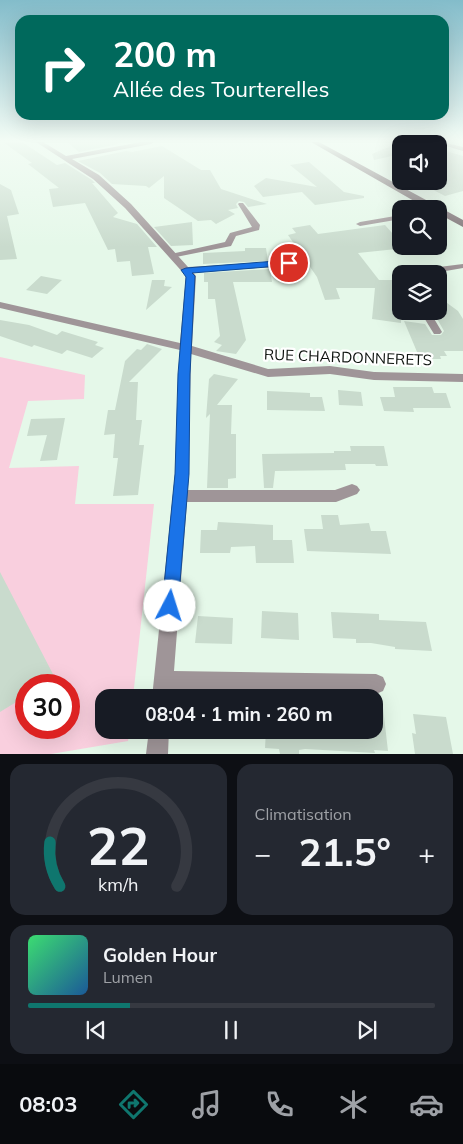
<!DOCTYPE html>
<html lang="fr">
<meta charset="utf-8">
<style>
body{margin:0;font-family:Mulish,sans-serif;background:#242831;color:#f1f3f6;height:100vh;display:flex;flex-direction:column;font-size:19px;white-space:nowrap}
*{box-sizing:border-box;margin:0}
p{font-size:16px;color:#9ea1a6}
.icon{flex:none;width:28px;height:28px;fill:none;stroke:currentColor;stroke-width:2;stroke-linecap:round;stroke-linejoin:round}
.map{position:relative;height:754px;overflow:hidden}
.sheet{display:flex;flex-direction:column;gap:10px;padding:10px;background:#0d0f14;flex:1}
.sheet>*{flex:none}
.top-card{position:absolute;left:15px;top:15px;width:434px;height:105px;border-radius:15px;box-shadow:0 5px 20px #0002;background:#00695c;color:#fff;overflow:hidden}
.fabs{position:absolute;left:392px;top:135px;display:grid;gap:10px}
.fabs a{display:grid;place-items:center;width:55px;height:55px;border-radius:10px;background:#171b24;box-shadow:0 5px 20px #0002;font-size:25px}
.speed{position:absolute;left:15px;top:674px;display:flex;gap:10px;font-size:25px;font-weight:700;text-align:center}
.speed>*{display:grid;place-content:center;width:65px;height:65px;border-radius:50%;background:#171b24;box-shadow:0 5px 20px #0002;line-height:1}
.speed .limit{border:8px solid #d22;background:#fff;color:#111}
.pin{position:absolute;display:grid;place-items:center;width:42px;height:42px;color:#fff;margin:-21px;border:2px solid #fff;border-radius:50%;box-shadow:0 1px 5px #0007}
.me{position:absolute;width:55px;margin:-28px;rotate:5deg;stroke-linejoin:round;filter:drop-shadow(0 0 4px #0008)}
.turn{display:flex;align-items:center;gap:18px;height:105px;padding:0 15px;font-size:22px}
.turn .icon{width:65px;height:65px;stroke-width:2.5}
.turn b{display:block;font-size:35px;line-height:42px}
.big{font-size:38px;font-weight:700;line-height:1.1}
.sheet .widget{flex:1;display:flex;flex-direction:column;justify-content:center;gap:8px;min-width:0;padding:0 18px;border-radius:15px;background:#242831}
.sheet .dial{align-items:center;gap:0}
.dial svg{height:130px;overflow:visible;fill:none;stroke:#363941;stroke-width:7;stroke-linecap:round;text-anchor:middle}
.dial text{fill:#f1f3f6;stroke:none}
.song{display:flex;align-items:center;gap:15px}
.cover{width:60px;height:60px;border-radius:8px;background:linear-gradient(135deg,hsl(140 70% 55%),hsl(210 70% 35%))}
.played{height:5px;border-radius:2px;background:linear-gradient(90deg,#0f766e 25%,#363941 25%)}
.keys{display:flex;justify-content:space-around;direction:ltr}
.heat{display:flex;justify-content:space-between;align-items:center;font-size:28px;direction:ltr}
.sheet .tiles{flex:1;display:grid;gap:10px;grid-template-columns:1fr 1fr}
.widget:last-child{grid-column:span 2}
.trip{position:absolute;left:95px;top:689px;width:288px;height:50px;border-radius:15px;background:#171b24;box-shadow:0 5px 20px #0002;font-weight:700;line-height:50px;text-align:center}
.dock{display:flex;height:80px;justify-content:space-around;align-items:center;background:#090b0e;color:#9ea1a6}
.dock .icon{width:35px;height:35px}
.dock .current{color:#0f766e}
.dock b{font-size:22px;color:#f1f3f6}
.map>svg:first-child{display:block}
.green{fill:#f9cfde;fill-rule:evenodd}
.building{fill:#c9dbcd}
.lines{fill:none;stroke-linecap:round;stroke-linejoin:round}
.lane{fill:#9f9598;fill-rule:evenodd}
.street{fill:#9f9598;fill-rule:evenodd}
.secondary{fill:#77696e;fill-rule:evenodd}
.route{fill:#1a73e8;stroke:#114b97}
.labels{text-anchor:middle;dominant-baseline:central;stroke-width:4.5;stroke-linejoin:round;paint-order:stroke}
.street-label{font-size:15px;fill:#0b110c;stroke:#fff}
</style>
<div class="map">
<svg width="463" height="754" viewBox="0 0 463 754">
<rect width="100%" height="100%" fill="#e5f8e9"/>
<path class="green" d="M0 357 85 375 84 399 28 401 9 468 79 466 75 504H154L133 697 104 698V730H130L128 741 51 754H0ZM26 685H69V728H26Z"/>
<path class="building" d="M3 142H22L57 165 65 163 92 180 95 183H92L118 213 113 217 137 224 157 247H148L154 274 132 276 130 261 117 262 115 249 108 250 85 203 53 207 49 189 59 188 28 164 32 163Z
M67 142H115L119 144 79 152Z
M400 142H430L431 144H401V154L374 160 372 154Z
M162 146 201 170H210L221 189 267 204 248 207 244 202 239 201 236 204 238 208 228 210 235 214 216 224 211 220 198 221 164 198V176L149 188 146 186 112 184 100 173 78 161 126 151 132 152Z
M439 149 463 156V191L445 196 416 181H439Z
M309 162 344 192 364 196V198L315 205 302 192 263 197 254 186 266 178 317 187 290 165Z
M0 184 11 190 19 214 7 216 17 259 0 260Z
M192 222 193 245 171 246 154 227Z
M310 225 318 234 385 225 401 243V246L406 248 358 253 379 280H401V323L372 319 375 288H336L340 299 325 300 317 277 288 235 296 233 292 228Z
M245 248H266L268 261 203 264V253L245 251Z
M270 269 272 282H233L246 340 236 354 216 351 222 345 214 342 220 336 215 299H208V282H204V273Z
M41 276 62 280 47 294 26 290Z
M152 280H165L164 286 172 287 146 310Z
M439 297 458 311 463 319V351H444L447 356H440L441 359H420L404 321 425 324 432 335H441L444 331 436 317H442L439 307Z
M0 320 29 325 57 335 62 331 98 342 95 345 104 348 92 358 67 350 62 354 34 345 32 347 0 336Z
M147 344 162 349 129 382H138L136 420H142L139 445H144L138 495 113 496 118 458H113L115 434 104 435 108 410H115L125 361 137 349 141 350Z
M214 374 238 379 217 405H232L231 434H236V478L228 479V488H207L210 414 206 418 209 379Z
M393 387H432L434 393H446L451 408H413L414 412 384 411 380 397H395Z
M338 390 361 392 363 406 339 405Z
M267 391 310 393V397H322L325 411 267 410Z
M65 418 57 460 40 461 47 435 27 436 31 419Z
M350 446H384L388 466H376L375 464H345L346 470 275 471 273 488H264L262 454 334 453V451H351Z
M321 515H338L340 525 369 523 371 531H386L391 554 307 551 304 529H323Z
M218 522 273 525V540H292L294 563H256L255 546 231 547 230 553H200L201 530H217Z
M0 572 55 678 44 685H26V696L0 712Z
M262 611 298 613 299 640 261 638Z
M331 612 379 614V620L426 622 432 651 395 649V647L371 643H356V639L333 638Z
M198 616 233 618 232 644 195 643Z
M382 699 388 751 374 750 375 753 305 749 299 750V754H280L279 749 265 748 266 730H374V700Z
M413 714 446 717 453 754H415L412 733 416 734Z"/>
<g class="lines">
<path class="lane" d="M239 203H243L260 225 259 230 236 236 231 246 171 258V254L225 242 230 233 252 227 238 204Z
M401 215V219L360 226 356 224 360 222Z
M463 264V268L440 272V276L443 278 445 284 439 287V274H433V269L439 267Z
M418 311 430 312 442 332 440 334H434L423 316Z"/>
<path class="street" d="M36 142H43L66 156 141 142H154L151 144 72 159 99 175 131 204 188 267 292 261 294 263 289 266 193 272 196 276 192 346 268 369 330 366 374 372 463 374V382L374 380 330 374 268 377 191 354 188 490H335L352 484 357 486 360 490 357 494 336 502H187L174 671 376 674 383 677 386 684 383 691 376 694 173 691 172 698H152L175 474 180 350 0 308V302L180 343 186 276 125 208 93 179Z
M432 142H442L463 147V151Z
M149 730H169L168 754H146Z"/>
<path class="secondary" d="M311 142H319L463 220V227L439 214V209H428Z"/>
</g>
<linearGradient id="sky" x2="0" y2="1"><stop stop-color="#83bcca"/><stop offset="0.57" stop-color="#f3fcf5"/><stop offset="1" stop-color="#f3fcf5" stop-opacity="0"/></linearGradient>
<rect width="463" height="247" fill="url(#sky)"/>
<path class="route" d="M289 260 294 263 292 265 192 273 195 276 190 374 189 474 178 606 176 612 170 614 164 612 162 606 175 474 178 374 186 277 181 270 186 268Z"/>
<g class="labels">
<g class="street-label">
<text transform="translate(348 357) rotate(2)">RUE CHARDONNERETS</text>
</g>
</g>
</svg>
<div class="fabs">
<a><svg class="icon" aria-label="sound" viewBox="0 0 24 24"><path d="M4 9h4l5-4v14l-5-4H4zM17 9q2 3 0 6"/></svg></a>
<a><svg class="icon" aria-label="search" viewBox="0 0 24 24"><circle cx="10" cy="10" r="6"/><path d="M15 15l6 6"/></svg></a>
<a><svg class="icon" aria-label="layers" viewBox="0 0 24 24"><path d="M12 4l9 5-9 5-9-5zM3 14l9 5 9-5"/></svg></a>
</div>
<div class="speed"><div class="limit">30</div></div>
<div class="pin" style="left:289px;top:263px;background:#d93025"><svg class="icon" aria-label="arrive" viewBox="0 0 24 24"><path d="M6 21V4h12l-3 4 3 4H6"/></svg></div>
<svg class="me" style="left:170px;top:606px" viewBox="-20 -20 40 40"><circle r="19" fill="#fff"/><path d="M0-13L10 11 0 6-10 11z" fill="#1a73e8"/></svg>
<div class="trip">08:04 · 1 min · 260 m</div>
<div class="top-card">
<div class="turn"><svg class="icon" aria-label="right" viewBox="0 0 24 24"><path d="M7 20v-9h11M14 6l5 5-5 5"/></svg><div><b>200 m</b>Allée des Tourterelles</div></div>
</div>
</div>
<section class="sheet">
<div class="tiles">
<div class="widget dial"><svg viewBox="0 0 100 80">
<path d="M14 69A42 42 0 1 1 86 69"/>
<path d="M14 69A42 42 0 0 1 8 42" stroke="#0f766e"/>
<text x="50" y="56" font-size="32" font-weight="700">22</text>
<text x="50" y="72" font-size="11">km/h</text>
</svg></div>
<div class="widget"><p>Climatisation</p>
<div class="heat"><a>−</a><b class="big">21.5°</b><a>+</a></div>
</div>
<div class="widget">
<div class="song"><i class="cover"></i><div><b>Golden Hour</b><p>Lumen</p></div></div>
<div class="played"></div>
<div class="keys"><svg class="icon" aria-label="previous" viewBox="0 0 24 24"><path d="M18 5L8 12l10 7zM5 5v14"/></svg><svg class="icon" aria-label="pause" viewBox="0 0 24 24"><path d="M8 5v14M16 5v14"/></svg><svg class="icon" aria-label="next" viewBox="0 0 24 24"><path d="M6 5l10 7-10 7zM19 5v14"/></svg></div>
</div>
</div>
</section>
<nav class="dock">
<b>08:03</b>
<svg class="icon current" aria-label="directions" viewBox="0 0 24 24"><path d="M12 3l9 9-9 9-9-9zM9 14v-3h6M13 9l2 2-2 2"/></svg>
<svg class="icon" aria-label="music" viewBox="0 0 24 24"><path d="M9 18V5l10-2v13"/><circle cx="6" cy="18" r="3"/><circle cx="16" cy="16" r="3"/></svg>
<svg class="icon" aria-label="phone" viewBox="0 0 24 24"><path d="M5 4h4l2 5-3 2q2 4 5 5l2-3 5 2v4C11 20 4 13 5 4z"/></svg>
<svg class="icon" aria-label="climate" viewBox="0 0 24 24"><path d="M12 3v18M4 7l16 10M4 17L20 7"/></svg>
<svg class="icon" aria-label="car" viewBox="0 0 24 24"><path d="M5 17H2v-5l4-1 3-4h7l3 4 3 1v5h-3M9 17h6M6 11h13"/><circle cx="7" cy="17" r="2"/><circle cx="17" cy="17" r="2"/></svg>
</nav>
